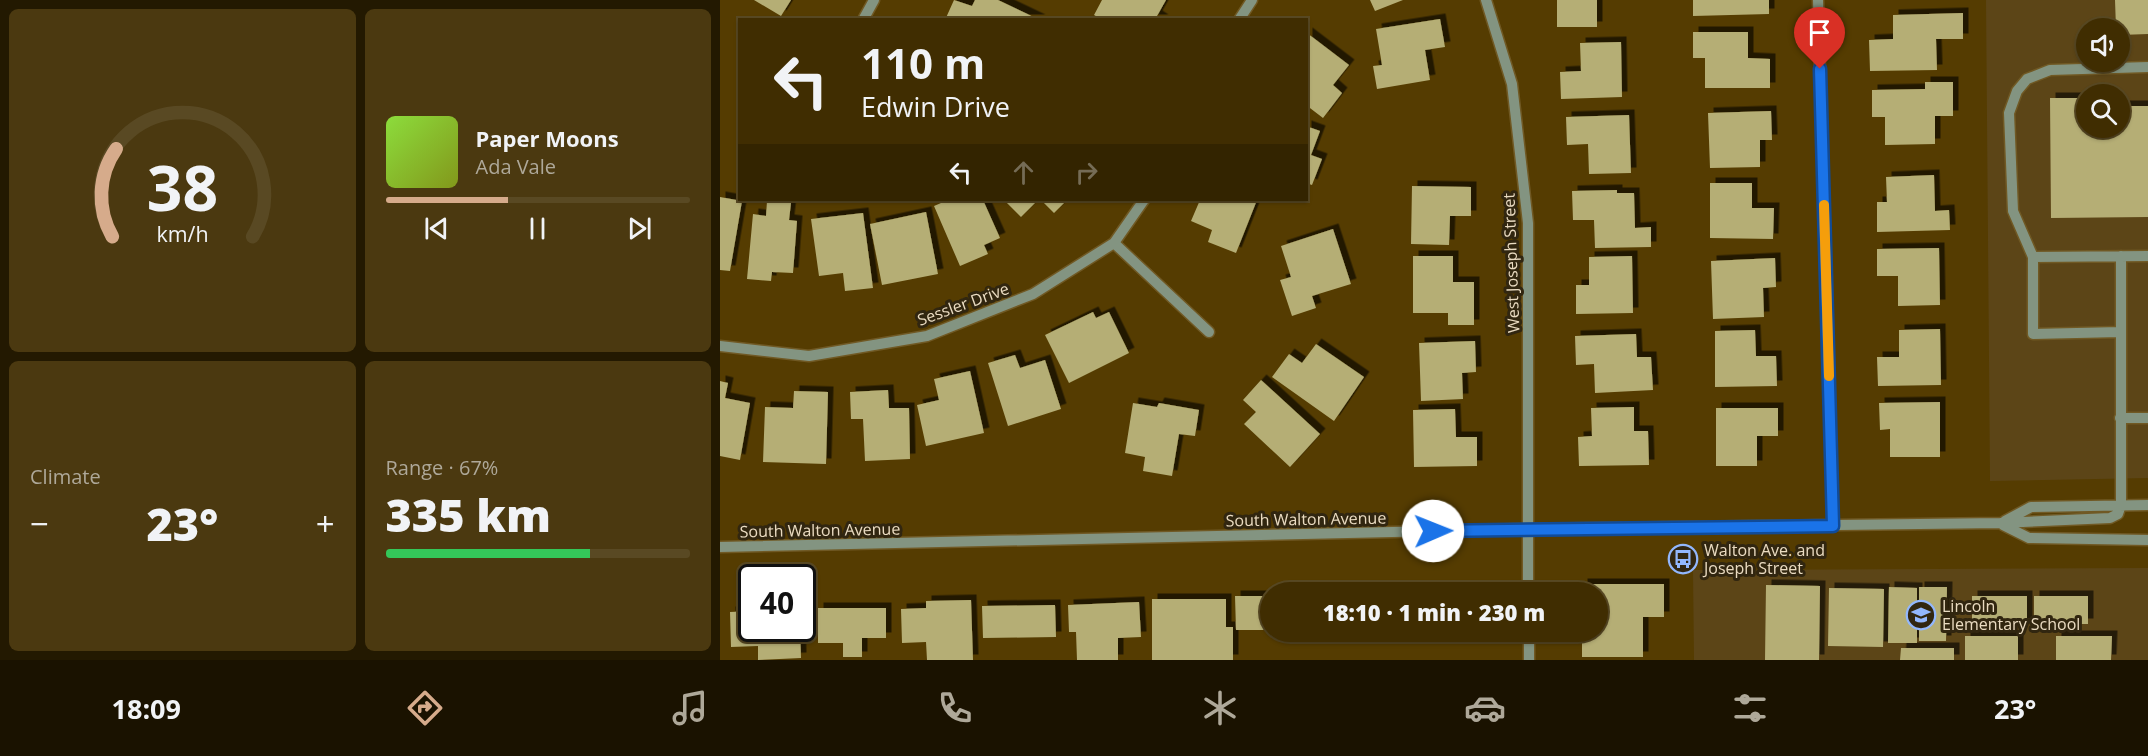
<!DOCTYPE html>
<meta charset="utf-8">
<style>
body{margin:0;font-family:"Open Sans",sans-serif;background:#4b3910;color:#f1f3f6;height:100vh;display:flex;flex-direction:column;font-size:22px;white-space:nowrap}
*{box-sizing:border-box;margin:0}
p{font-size:20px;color:#aea899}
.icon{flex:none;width:33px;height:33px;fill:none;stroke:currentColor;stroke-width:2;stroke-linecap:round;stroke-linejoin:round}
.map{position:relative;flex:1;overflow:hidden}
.panel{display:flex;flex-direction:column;gap:9px;padding:9px;background:#231901;width:720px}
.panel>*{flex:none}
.hud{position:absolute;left:18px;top:18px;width:570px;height:183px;border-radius:0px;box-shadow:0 2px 4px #0004,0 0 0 2px #594923;background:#402d01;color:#f1f3f6;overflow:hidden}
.fabs{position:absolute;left:1356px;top:18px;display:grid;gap:12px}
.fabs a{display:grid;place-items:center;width:54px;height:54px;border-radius:50%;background:#402d01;box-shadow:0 2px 4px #0004,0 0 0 2px #594923;font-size:30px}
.speed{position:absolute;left:18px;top:564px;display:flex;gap:12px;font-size:30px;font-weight:700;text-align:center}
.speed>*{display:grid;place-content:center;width:78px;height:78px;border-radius:50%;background:#402d01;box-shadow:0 2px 4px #0004,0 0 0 2px #594923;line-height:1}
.speed .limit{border:3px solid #111;border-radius:9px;background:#fff;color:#111}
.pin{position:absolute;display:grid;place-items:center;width:51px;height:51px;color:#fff;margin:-62px -26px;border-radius:50% 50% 50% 0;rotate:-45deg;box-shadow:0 0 6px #0007}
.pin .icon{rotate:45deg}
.me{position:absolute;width:66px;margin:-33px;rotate:89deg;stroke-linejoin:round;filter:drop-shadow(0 0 4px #0008)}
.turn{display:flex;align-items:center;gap:21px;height:126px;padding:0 24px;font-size:27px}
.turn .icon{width:78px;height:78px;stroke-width:2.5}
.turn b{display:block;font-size:42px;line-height:51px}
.lanes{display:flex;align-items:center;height:57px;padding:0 24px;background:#0003;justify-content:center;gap:30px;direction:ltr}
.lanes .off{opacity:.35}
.big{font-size:45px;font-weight:800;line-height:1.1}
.panel .widget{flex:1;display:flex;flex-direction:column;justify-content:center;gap:9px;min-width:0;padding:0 21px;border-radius:9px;background:#4b3910}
.panel .dial{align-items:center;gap:0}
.dial svg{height:156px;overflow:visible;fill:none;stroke:#594923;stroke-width:7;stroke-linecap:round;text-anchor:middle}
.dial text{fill:#f1f3f6;stroke:none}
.song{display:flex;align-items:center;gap:18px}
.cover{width:72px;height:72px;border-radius:9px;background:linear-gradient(135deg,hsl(90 70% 55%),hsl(70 70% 35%))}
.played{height:6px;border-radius:3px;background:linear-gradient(90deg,#d6ab8b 40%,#594923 40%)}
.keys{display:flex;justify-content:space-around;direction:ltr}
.heat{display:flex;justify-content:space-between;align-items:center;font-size:33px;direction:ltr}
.charge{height:9px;border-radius:4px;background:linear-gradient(90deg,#34c759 67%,#594923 0)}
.panel .tiles{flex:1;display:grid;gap:9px;grid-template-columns:repeat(2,1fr)}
.trip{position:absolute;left:540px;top:582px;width:348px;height:60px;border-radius:30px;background:#402d01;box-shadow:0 2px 4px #0004,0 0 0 2px #594923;font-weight:800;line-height:60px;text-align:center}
.tab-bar{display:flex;height:96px;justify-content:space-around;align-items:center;background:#1a1200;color:#aea899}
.tab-bar .icon{width:42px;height:42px}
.tab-bar .current{color:#d6ab8b}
.tab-bar b{font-size:27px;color:#f1f3f6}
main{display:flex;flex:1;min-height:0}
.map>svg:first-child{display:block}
.built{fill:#5c4517;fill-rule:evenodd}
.building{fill:#b5ae75;filter:url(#shadow)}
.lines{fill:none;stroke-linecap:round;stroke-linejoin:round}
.minor-casing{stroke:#705924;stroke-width:13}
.minor{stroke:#839481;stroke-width:10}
.route-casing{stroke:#114b97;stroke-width:15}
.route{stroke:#1a73e8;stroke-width:10}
.slow{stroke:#f59e0b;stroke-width:10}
.labels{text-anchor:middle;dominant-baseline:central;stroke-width:6;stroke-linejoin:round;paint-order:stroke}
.street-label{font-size:16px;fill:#eadbc1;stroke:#312610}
.poi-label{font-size:16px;fill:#eadbc1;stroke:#312610;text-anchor:start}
</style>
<main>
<section class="panel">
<div class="tiles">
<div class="widget dial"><svg viewBox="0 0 100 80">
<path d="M14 69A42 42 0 1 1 86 69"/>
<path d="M14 69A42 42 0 0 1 16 24" stroke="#d6ab8b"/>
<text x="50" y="56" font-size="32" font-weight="700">38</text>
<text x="50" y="72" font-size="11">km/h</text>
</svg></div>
<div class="widget">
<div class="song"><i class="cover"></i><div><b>Paper Moons</b><p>Ada Vale</p></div></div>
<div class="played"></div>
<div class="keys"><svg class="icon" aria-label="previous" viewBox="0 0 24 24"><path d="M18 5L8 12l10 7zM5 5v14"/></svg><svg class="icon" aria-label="pause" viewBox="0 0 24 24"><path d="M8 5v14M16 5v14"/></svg><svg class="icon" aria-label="next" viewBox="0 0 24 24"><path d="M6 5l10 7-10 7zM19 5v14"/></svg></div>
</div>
<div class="widget"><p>Climate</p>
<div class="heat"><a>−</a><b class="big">23°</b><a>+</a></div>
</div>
<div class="widget"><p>Range · 67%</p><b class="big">335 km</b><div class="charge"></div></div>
</div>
</section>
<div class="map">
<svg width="1428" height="660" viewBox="0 0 1428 660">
<defs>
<filter id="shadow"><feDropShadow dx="5.5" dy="-5.5" stdDeviation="0" flood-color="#0009"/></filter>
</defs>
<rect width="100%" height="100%" fill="#553c01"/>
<path class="built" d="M1266 0H1428V478L1270 481ZM1366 28H1400V62H1366ZM1366 94H1400V128H1366Z
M1428 568V660H974L973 570Z"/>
<path class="building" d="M34 0H71L61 16Z
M234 0 252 6 255 0H278L320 20H225Z
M382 0H446L437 16 443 20H383L374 15Z
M650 0H683L655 11Z
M837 0H877V27H837Z
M973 0H1049V14L973 16Z
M1395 0H1428V34L1400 35V28H1396Z
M1243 13V39H1216L1217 70 1150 71 1149 40 1173 39V15Z
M720 19 725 47 705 50 710 80 657 89 653 66 662 65 656 29Z
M973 32H1028V58L1050 59V88H985V58H973Z
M587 33 629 65 613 85 622 93 603 118 586 105Z
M901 42 902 97 841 99 840 72 861 71 860 43Z
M1205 82H1233V116H1215V144L1165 145V117H1152V90L1205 89Z
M1330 98H1366V128H1400V106H1428V217L1331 218Z
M1051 111 1052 140H1040V167L990 168 988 113Z
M909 115 911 173 869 174 868 144 847 145 846 117Z
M586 126 600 131 591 155 602 159 592 185 586 183Z
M1214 175 1215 211 1229 210 1230 230 1157 232V202H1167L1166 177Z
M990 183H1032V208H1054L1053 239 990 238Z
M692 186 751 187V216H730L729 245 691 244Z
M897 190V193H914L915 228 931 227V247L875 248 874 220H853L852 191Z
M0 197 22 201 10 271 0 270Z
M228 200H263L280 238 264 245 268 254 240 266 214 206Z
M284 200H318L301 217Z
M321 200H347L334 213Z
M480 200H537L516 253 488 242 492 230 471 221Z
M47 201 71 203 69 220 77 221 73 273 52 272 51 281 27 279 33 214 46 216Z
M206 212 218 274 162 285 150 224Z
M143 213 153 288 125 291 123 273 99 276 91 219Z
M613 229 631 284 592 296 596 308 572 316 560 280 571 277 561 246Z
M1219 248 1220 305 1178 306V276H1157V249Z
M693 256H733V282H754V325H728V313H693Z
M912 256 913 313 856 314V285H869V257Z
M1055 258 1056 287 1043 288 1044 317 993 319 991 261Z
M373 312 376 318 389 312 409 353 349 383 325 335Z
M1220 329 1221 385 1158 386 1157 357H1179V330Z
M1035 330 1036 356H1056L1057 386 995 387V331Z
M916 334 917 357H931L933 390 875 393 874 364 856 365 855 336Z
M755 341 756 372 742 373 743 399 701 401 699 343Z
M596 344 644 377 614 421 552 377 569 354 582 363Z
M295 355 300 368 325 360 341 409 288 426 268 363Z
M250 371 264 433 206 446 197 405 219 400 214 379Z
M541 380 600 434 570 467 524 424 536 412 523 400Z
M0 381 8 383 5 398 30 403 20 460 0 456Z
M168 390 169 408H189L190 459 145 461 143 419H131L130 392Z
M74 391 108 392 106 464 43 462 45 407 73 408Z
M1220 402V457H1170V429L1160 430 1159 403Z
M413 403 437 407 439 403 479 410 475 436 459 434 452 476 423 471 425 457 405 453Z
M914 407V431H928L929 465 859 466 858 437 872 436 871 408Z
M996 408H1058V436H1037V466H996Z
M735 409 736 437H757V466L694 467 693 410Z
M862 584H944V617H923V657H862V632H878V592H862Z
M1046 585 1100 586 1099 660H1045Z
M1169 587 1197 588V643H1168Z
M1199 587H1227L1226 641H1199Z
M1109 588 1164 589 1163 647 1108 646Z
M515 596H550V630H516Z
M1252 596H1307V624H1252Z
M1314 596H1368V624H1314Z
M432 599H506V627H513V660H432Z
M251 600 253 660H207L206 642 182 643 181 609 206 608V601Z
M419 602 421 637 398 638V660H357L356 632H349L348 605Z
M335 605 336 637 263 638 262 606Z
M98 608H166V638H142V657H123V643H98Z
M32 611V628H80L81 658 38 660V646L11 647 10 612Z
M702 632H735V643L702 644Z
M1245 636H1298V660H1245Z
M1336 636H1392L1391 660H1336Z
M1181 648H1234V660H1180Z"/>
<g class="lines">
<g class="minor-casing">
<path id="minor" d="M766 0 792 84 808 223V592
M1098 0 1113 526
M143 20 154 0
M519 20 532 0
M394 243 489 332
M1313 257 1293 211 1289 113 1297 91 1307 79 1330 70 1428 67
M1400 332 1313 334V257L1428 256
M0 346 89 356 207 336 313 294 394 243 424 200
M1400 418H1428
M1285 521 1311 507 1428 505
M1283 525 1309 538 1428 540
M0 547 808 529 1280 523 1390 518 1398 514 1401 505V256
M809 632V660"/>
</g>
<use href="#minor" class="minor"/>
</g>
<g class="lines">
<g class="route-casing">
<path id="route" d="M713 531 1113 526 1100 69"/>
</g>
<use href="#route" class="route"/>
<path class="slow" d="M1104 205 1109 376"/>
</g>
<defs>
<g id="bus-ring" transform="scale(1.5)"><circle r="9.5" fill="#312610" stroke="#92b7fd" stroke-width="1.5"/><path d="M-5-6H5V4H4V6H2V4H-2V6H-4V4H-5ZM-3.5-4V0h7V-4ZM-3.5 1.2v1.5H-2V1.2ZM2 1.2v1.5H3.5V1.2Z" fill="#92b7fd"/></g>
<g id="school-ring" transform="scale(1.5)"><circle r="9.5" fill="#312610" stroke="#92b7fd" stroke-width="1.5"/><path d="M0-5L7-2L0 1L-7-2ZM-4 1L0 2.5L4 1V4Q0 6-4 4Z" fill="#92b7fd"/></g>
</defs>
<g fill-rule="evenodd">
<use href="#bus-ring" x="963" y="559"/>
<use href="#school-ring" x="1201" y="615"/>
</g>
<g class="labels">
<g class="street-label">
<text transform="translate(791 263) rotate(-92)">West Joseph Street</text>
<text transform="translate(243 304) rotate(-20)">Sessler Drive</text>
<text transform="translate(586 519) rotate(-1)">South Walton Avenue</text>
<text transform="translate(100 530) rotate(-1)">South Walton Avenue</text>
</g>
<g class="poi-label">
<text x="984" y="550">Walton Ave. and<tspan x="984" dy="18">Joseph Street</tspan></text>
<text x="1222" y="606">Lincoln<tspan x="1222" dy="18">Elementary School</tspan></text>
</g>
</g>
</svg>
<div class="fabs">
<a><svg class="icon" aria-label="sound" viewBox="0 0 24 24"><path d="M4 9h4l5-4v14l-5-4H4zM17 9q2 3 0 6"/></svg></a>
<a><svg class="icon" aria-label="search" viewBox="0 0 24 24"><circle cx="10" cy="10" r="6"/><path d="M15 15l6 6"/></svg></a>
</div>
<div class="speed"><div class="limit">40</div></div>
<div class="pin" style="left:1100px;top:69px;background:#d93025"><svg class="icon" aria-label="arrive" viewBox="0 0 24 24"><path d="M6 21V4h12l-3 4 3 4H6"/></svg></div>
<svg class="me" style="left:713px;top:531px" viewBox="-20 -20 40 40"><circle r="19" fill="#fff"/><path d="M0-13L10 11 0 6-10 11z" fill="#1a73e8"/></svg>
<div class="trip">18:10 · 1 min · 230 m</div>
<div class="hud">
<div class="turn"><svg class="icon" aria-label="left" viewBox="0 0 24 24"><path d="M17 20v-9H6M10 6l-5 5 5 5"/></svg><div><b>110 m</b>Edwin Drive</div></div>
<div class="lanes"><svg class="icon" aria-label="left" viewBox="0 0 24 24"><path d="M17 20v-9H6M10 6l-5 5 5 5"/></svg><svg class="icon off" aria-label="ahead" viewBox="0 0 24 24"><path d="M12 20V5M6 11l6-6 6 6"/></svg><svg class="icon off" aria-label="right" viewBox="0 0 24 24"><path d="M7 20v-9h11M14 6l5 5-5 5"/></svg></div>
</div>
</div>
</main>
<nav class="tab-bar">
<b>18:09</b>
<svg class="icon current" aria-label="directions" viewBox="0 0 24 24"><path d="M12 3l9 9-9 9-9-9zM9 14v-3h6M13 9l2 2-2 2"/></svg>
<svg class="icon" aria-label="music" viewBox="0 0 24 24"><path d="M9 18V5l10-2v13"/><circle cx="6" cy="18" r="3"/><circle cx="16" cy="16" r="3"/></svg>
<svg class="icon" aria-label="phone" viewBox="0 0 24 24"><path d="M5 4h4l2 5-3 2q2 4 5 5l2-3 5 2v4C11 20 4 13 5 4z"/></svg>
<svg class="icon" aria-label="climate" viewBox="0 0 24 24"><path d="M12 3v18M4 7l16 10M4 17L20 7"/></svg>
<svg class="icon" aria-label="car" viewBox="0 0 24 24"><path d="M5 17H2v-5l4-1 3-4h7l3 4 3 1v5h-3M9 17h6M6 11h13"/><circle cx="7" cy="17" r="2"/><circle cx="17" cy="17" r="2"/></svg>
<svg class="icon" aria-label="filters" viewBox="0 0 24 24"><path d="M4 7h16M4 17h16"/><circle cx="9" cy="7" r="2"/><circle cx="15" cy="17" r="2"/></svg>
<b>23°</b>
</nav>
